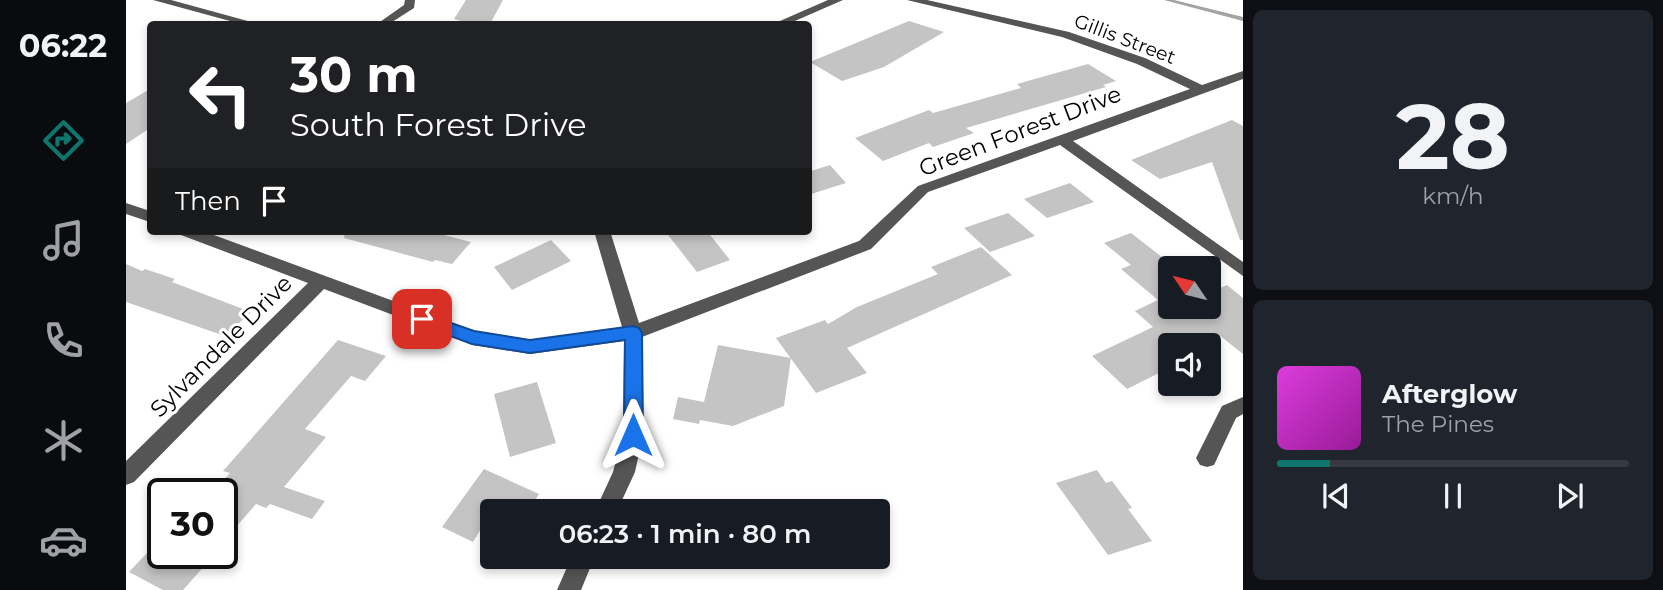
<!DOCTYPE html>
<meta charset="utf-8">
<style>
body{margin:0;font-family:Montserrat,sans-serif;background:#20242c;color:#f1f3f6;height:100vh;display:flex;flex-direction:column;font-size:26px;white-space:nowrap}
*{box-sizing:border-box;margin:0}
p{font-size:23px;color:#9ea1a6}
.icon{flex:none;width:38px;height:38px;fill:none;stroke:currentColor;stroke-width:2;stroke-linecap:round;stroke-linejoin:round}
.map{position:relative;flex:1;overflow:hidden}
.sheet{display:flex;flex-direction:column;gap:10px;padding:10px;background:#0d0f14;width:420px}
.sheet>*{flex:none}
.banner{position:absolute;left:21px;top:21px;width:665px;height:214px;border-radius:7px;box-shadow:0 4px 10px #0003;background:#202124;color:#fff;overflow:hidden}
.needle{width:46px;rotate:305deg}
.tools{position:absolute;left:1032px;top:256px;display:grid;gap:14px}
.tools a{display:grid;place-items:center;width:63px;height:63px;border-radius:7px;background:#171b24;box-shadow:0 4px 10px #0003;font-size:35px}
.speed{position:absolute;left:21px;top:478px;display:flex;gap:14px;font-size:35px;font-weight:700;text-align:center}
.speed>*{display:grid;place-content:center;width:91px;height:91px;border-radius:50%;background:#171b24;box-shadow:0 4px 10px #0003;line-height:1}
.speed .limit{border:4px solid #111;border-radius:10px;background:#fff;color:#111}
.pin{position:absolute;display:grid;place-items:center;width:60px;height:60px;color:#fff;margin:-30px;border-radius:14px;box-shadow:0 4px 10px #0006}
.me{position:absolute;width:77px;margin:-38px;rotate:0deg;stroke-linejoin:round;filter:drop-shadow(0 0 5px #0008)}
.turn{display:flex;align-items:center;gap:24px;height:147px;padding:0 28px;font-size:32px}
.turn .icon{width:91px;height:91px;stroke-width:2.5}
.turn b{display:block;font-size:49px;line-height:60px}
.then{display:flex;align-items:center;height:66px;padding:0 28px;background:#0003;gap:14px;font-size:26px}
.sheet .card{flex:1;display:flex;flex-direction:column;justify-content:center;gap:10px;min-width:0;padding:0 24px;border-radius:10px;background:#20242c}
.sheet .dial{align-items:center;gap:0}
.dial b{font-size:91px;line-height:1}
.song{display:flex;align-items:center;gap:21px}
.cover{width:84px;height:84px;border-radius:10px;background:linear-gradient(135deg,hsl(300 70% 55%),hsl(300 70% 35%))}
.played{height:7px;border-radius:4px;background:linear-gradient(90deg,#0f766e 15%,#363941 15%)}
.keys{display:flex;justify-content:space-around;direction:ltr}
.trip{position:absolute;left:354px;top:499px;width:410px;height:70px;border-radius:7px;background:#171b24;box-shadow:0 4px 10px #0003;font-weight:600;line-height:70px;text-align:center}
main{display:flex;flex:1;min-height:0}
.dock{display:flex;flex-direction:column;width:126px;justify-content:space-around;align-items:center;background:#090b0e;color:#9ea1a6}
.dock .icon{width:49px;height:49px}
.dock .current{color:#0f766e}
.dock b{font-size:32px;color:#f1f3f6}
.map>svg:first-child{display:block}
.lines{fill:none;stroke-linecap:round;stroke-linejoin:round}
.stream{fill:#a3a3a3;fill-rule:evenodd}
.building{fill:#c4c4c4}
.minor{fill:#555;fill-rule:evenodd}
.route{fill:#1a73e8;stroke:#114b97;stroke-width:2}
.labels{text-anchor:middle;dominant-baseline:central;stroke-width:6;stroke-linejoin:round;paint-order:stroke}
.far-street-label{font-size:19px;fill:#000;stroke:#fff}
.street-label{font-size:23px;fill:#000;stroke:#fff}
</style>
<main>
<nav class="dock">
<b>06:22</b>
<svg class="icon current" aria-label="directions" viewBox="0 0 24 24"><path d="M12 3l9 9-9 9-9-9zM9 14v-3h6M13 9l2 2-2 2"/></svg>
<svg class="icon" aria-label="music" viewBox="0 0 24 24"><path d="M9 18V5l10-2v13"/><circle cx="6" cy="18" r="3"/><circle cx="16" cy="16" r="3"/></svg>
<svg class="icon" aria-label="phone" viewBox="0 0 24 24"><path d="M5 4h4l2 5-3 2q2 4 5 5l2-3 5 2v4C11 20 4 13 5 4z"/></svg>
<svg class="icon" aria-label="climate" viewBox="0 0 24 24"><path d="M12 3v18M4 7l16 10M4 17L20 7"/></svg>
<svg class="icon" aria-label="car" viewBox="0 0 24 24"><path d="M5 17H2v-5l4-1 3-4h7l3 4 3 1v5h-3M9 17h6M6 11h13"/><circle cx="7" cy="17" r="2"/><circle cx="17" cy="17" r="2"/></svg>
</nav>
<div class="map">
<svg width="1117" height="590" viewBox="0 0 1117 590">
<rect width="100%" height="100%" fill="#fff"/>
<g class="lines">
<path class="stream" d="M1038 0H1048L1117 17V21Z"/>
</g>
<path class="building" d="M340 0H377L364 24H345L328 19Z
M783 21 818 32 758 67 716 81 684 62Z
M962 64 990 81 977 85 980 87 840 128 848 133 807 147 803 143 757 161 729 138 803 110 807 113 895 88 891 84Z
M24 89V128L0 144V103Z
M1106 120 1117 126V240H1114L1086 162 1034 179 1005 160Z
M704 165 720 183 682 195V172Z
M944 183 968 202 921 218 898 199Z
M882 213 909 236 864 252 838 228Z
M219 231H302L345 242 326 264 309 260 307 262 218 238Z
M539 231H581L604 260 571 272Z
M1005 233 1050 268H1045V306H1083V293L1101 285 1117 298V354L1093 335 1083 340 1077 335 1057 345H1045V367L1001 389 966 356 1027 327 1009 311 1032 300 995 269 1005 265 978 243Z
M425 240 445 261 386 290 368 267Z
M855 247 886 275 721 348 741 373 690 393 650 338 699 320 702 324 731 307 812 274 805 267Z
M0 264 16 271 19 269 49 279 46 282 125 312 99 336 0 302Z
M212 340 260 356 239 381 225 376 179 429 200 437 158 487 199 501 186 519 144 504 140 508 130 504 96 543V482L104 473 97 471Z
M592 345 665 358 658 406 607 426 574 420 573 424 547 419 552 397 578 402Z
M411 382 430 443 384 457 368 394Z
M358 469 413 494 402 511H366L347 542 316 527Z
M971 470 980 483 986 481 1006 508 1002 509 1026 541 982 555 930 483Z
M37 536V553H90L57 590H37L3 572Z"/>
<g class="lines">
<path class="minor" d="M27 0H45L133 24H115Z
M279 0H289L288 8 263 24H251L278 5Z
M702 0H717L662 24H647Z
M781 0H801L943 32 1019 58 1076 85 1117 71V79L947 141 1117 262V276L934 145 802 192 745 249 516 337 517 435 509 472 491 511H469L487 472 497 435 498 341 404 354 347 345 198 289 8 482 0 485V461L182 283 55 235 53 231H77L349 331 404 340 496 327 468 231H484L513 323 733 241 792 186 1064 89 1011 64 936 37Z
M0 203 24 211V222L0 214Z
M1117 397V414L1110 418 1088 465 1081 467 1074 465 1070 458 1096 406Z
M446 556H469L455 590H431Z"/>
</g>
<path class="route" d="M296 313 348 331 404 340 507 326 513 328 516 333 517 435 514 441 507 443 501 441 498 435 499 340 404 353 346 344 290 323 288 319Z"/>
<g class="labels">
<g class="far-street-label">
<text transform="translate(999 39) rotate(21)">Gillis Street</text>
</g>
<g class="street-label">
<text transform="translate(894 131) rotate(-21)">Green Forest Drive</text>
<text transform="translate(95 346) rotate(-45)">Sylvandale Drive</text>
</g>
</g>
</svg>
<div class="tools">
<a><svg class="needle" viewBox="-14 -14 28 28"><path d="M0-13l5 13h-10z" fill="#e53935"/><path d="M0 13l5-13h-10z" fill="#9ea1a6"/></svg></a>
<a><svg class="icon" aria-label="sound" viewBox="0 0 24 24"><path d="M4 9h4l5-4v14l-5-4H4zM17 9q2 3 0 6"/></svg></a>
</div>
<div class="speed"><div class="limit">30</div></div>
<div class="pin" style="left:296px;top:319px;background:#d93025"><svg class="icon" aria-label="arrive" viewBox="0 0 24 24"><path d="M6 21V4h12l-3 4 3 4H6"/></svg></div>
<svg class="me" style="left:507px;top:435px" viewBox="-20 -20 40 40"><path d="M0-17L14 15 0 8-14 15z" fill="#1a73e8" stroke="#fff" stroke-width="4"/></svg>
<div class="trip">06:23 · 1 min · 80 m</div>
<div class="banner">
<div class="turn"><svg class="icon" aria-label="left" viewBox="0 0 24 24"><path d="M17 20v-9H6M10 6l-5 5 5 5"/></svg><div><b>30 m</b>South Forest Drive</div></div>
<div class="then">Then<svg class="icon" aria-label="arrive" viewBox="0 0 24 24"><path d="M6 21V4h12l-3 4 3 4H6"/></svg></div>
</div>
</div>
<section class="sheet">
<div class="card dial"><b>28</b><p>km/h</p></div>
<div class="card">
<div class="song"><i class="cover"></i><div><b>Afterglow</b><p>The Pines</p></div></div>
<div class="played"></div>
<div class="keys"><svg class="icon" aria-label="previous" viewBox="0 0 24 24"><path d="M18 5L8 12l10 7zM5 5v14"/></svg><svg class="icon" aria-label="pause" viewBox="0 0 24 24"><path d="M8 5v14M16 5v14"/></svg><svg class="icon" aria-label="next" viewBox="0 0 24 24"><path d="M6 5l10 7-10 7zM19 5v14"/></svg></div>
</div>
</section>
</main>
